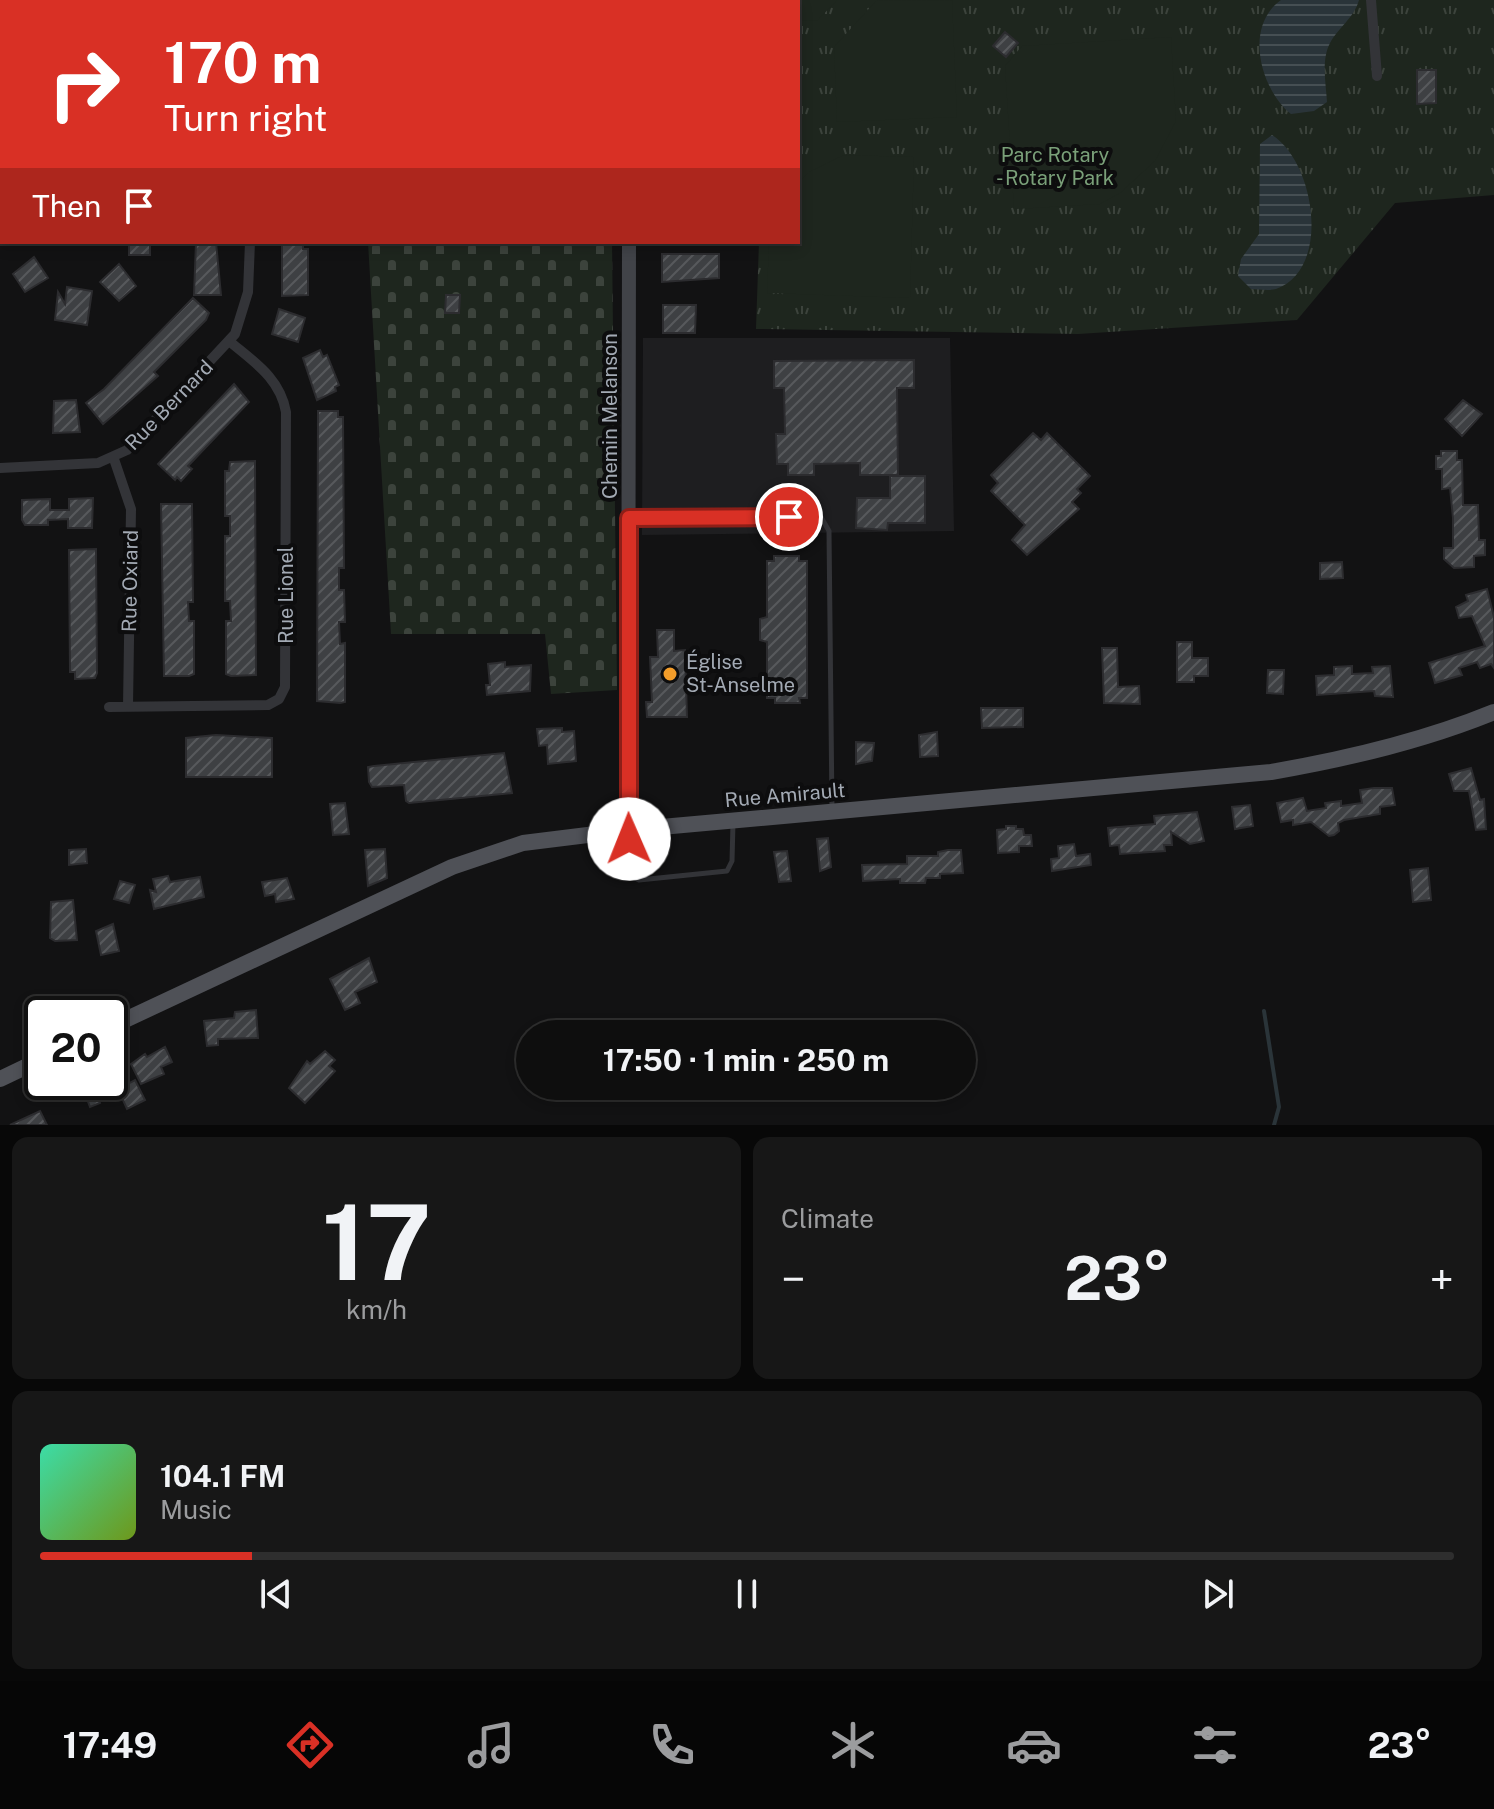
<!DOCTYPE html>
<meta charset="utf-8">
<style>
body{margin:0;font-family:"Public Sans",sans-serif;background:#171717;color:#f1f3f6;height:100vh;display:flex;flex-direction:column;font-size:30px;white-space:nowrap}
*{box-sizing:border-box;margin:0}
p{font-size:26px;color:#9b9c9e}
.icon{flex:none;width:44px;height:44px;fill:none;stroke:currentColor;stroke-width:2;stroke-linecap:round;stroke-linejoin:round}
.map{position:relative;height:1125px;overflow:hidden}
.panel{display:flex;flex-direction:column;gap:12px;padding:12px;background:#080808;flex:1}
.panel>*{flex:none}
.hud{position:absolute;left:0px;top:0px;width:800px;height:244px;box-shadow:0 4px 12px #0003,0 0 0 2px #2e2e2e;background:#d93025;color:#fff;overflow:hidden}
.speed{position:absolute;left:24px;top:996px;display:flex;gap:16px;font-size:40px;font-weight:700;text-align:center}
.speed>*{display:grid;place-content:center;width:104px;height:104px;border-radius:50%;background:#0e0e0e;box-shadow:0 4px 12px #0003,0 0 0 2px #2e2e2e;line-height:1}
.speed .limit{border:4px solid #111;border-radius:12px;background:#fff;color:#111}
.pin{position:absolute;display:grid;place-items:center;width:68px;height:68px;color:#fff;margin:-34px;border:4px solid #fff;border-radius:50%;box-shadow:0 2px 8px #0007}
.me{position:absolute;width:88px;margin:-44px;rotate:359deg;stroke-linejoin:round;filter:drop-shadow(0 0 6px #0008)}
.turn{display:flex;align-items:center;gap:28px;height:168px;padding:0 32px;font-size:36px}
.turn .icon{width:104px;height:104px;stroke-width:2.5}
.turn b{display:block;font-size:56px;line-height:68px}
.then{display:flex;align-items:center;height:76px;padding:0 32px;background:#0003;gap:16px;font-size:30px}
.big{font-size:60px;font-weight:700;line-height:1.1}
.panel .widget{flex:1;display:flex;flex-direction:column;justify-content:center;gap:12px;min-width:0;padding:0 28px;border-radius:16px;background:#171717}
.panel .dial{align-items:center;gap:0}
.dial b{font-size:104px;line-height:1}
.song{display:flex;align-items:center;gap:24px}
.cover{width:96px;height:96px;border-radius:12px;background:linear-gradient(135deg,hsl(160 70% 55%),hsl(80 70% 35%))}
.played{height:8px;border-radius:4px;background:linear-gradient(90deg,#d93025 15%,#2e2e2e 15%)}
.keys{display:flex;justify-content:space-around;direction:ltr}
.heat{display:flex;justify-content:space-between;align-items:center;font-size:44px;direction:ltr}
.panel .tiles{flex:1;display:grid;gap:12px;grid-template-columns:1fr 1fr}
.widget:last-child{grid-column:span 2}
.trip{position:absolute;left:516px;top:1020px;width:460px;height:80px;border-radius:40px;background:#0e0e0e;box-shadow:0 4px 12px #0003,0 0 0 2px #2e2e2e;font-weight:700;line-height:80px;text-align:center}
.menu{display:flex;height:128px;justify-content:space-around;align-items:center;background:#060606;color:#9b9c9e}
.menu .icon{width:56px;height:56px}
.menu .current{color:#d93025}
.menu b{font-size:36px;color:#f1f3f6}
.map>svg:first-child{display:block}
.built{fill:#1e1e20}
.cemetery{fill:url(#cemetery-stones)}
.park{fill:url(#park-tufts)}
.garden{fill:#1e261e}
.water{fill:url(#water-rules)}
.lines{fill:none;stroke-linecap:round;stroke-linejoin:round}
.stream{stroke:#2a3439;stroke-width:4}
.building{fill:url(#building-hatch);stroke:#2c2c2f;stroke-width:2}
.lane{stroke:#333438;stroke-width:5}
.street{stroke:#333438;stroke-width:10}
.secondary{stroke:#414348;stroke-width:14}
.primary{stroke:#4f5157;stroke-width:16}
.route-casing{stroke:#8d1f18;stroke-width:20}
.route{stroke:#d93025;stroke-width:14}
.poi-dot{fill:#f39d2a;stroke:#0d0d0e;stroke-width:3}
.labels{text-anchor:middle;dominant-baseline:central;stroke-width:8;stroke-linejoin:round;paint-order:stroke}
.park-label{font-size:20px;fill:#7aa079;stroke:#0d0d0e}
.street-label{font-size:20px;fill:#a3aab4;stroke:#0d0d0e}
.poi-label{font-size:20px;fill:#a3aab4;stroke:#0d0d0e;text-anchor:start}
</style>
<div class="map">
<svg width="1494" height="1125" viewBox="0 0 1494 1125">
<defs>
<pattern id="cemetery-stones" width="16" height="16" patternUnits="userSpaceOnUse" patternTransform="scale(2)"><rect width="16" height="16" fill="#1e261e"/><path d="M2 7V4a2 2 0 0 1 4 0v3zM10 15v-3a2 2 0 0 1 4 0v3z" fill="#3c433c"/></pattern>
<pattern id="park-tufts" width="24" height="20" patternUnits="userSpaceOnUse" patternTransform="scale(2)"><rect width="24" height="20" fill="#1e261e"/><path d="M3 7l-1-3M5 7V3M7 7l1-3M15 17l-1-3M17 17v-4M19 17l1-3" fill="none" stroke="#3c433c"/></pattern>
<pattern id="water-rules" width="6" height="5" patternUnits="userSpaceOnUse" patternTransform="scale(2)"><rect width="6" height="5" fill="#2a3439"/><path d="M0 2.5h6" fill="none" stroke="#464f53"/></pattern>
<pattern id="building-hatch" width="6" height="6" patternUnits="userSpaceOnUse" patternTransform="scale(2)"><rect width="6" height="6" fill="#3e4043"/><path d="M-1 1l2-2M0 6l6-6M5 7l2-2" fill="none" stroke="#57595c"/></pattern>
</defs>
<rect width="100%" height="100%" fill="#121213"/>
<path class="built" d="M643 338H950L954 531 642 535Z"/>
<path class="cemetery" d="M368 242H612L617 690 551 694 545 634H391Z"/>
<path class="park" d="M769 0H1494V195L1395 203 1297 320 1078 334 756 329 759 242H798V2Z"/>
<path class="garden" d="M781 0H837L818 20 798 21V2Z
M952 0 957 117 837 122 834 47 876 1Z
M1171 37 1176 121 1155 161 1120 193 1100 204 1014 209 1005 66 1022 46Z
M844 155 914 157 910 298 767 293 769 242H798V183L809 172Z"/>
<path class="water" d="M1281 0H1359C1354 18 1338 28 1330 43 1321 60 1326 84 1327 102L1314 111 1291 114C1261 90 1243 27 1281 0Z
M1272 135C1315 162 1332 269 1276 289 1269 291 1258 289 1251 289L1238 276 1241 259 1259 234 1260 144Z"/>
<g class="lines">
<path class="stream" d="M1264 1011 1279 1107 1274 1125"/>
</g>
<path class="building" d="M1005 32 1018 43 1006 57 993 46Z
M1417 70H1436V103L1417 104Z
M129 242H150V255H129Z
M196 242H216L221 295H194Z
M282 242H303V249H308V295L282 296Z
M662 254H719V278L662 282Z
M34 257 48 278 25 292 13 274Z
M119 264 136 286 119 301 100 282Z
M67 287 92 291 87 325 55 320 58 292 65 304Z
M446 295H460L459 313H445Z
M193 298 209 313 206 320 154 372 158 376 103 424 86 403 104 389Z
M663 305H696L695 333H663Z
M279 309 305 318 298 342 272 334Z
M320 350 323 357 327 355 339 385 335 387 336 391 317 400 303 358Z
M914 360V388H897L898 475H860V463L814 464V475H788V464H777L776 434H785L784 388H774V361Z
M234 384 249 402 188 466 192 469 181 481 177 477 175 480 158 464Z
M76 400 80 432 53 433 54 401Z
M1463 400 1482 414 1462 436 1445 419Z
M318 411H338V417H343L344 568H339V590H344L345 622H339L340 644 345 643V702L340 703 317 701Z
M1033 433 1041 440 1047 433 1090 476 1077 489 1081 493 1072 502 1079 509 1027 555 1012 540 1025 525 991 491 998 483 991 475Z
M1441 451H1457V460H1462L1463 505H1478L1479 540H1485V555L1474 556V567L1454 568 1444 559V548H1453V518L1450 488 1442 489V469H1436V456H1441Z
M255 461 256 675 231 676 226 674V621H231L230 601H225V536H230V516H225V471H229L230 462Z
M890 476H925V523H888L887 530 856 528 857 498H890Z
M93 498 92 528H68V519L48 520V525H25L22 520V500L50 499V510H69V499Z
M161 504H192L193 602H188L189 621H194V674L189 676H164Z
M96 549 97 673 95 678 75 679V672H70L69 550Z
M774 556H799V561H807V698H799L800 703H775V698H767V642L760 640V619L767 617V561H774Z
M1342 562 1343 578 1320 579V563Z
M1487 589 1494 617V668L1491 664 1480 668 1477 662 1459 668 1462 675 1435 683 1429 663 1485 646 1472 616 1459 618 1456 607 1468 601 1466 595Z
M657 630H674V651L685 650 687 717H647L646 702H652L650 657H658Z
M1177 642H1192V658H1208V676H1194V682H1177Z
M1102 648H1117L1118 687 1139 686 1140 704 1104 703Z
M505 662V667L531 665 530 691 487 695 486 685H490L488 664Z
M1352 666V674L1373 673 1372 667 1390 666 1393 697 1375 696 1374 691 1317 695 1316 676 1334 675V667Z
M1268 670H1284L1283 694 1267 693Z
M981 708H1023V727L982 728Z
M562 728V732L574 731 576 761 548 764 547 745 539 746 537 729Z
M937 732 938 756 920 757 919 735Z
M216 735 272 738V777H186V738Z
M856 742 874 743 872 761 856 764Z
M504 753 512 793 409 803 406 801 404 785 372 787 369 782 368 767 374 766Z
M1471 768 1480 800 1484 799 1486 829 1476 830 1469 791H1454L1449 774Z
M1374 788H1392L1395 805 1380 807V814L1344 820 1338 823 1339 831 1334 835 1329 836 1311 822 1293 825V820L1281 822 1277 803 1303 798 1307 811 1326 808 1325 803 1341 801V806L1362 803 1360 790Z
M345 803 349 834 333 835 330 804Z
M1250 805 1253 826 1235 829 1232 807Z
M1197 812 1204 841 1190 844 1171 832 1172 845H1164L1165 851 1120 854 1119 845 1110 846 1108 828 1155 824 1154 816Z
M1006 826H1016V829H1023L1024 835H1031L1032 846H1019V852L998 853 997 830 1006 829Z
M828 838 831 867 820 871 817 839Z
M1074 844 1076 856 1090 854 1091 865 1052 871 1051 859 1059 858 1058 846Z
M86 849 87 863 69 865V850Z
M385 849 387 878 368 886 365 850Z
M948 850H961L963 873 940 874V878H926L925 883H900V879L863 881 862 865 907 864V856H938V852Z
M787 851 791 881 779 882 774 852Z
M1428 868 1431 900 1413 902 1410 870Z
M168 876 170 882 200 877 204 897 154 909 150 890 156 892 153 879Z
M287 878 294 899 276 902 275 894 265 896 262 882Z
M120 881 135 885 129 903 114 899Z
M73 900 77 940 55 941 50 938 51 902Z
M113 924 119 951 101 955 96 931Z
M369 958 377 982 355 992 360 1003 345 1010 330 979Z
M256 1010 258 1038 218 1039V1045L207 1046 204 1021 234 1018 235 1012Z
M165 1047 172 1062 161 1067 164 1074 141 1084 131 1064 145 1054 147 1057Z
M325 1051 335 1060 329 1066 335 1071 305 1103 289 1088 307 1061 310 1064Z
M135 1080 145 1100 127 1109 118 1089Z
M74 1082H91L100 1103 90 1107 87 1099H81Z
M40 1111 47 1125H10Z"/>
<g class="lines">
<path class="lane" d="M383 0V2
M517 0V2
M631 518 821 517 829 531 832 810
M628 831 630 875 639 880 727 871 732 861 733 823"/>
<path class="street" d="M90 0V2
M1371 0 1377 76
M114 459 131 509 128 706
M0 468 98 463 127 450 235 334 248 292 250 242
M109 707 268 705 279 699 285 687 286 412C280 378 254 362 229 341"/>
<path class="secondary" d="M625 0V2
M628 830 629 242"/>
<path class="primary" d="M110 1027 452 867 523 843 628 830 1271 772C1347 759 1423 741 1494 712
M0 1079 42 1059"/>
</g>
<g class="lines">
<g class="route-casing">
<path id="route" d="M629 839V518L789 517"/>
</g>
<use href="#route" class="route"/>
</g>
<circle class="poi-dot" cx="670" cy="674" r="8"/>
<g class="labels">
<g class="park-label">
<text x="1055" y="155">Parc Rotary<tspan x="1055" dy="23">- Rotary Park</tspan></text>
</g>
<g class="street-label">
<text transform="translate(169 405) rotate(-46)">Rue Bernard</text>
<text transform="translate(610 416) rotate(-90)">Chemin Melanson</text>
<text transform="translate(130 581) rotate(-89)">Rue Oxiard</text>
<text transform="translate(286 595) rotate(-90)">Rue Lionel</text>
<text transform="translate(785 795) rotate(-5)">Rue Amirault</text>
</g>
<g class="poi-label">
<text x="686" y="662">Église<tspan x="686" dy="23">St-Anselme</tspan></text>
</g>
</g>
</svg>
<div class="speed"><div class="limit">20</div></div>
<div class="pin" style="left:789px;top:517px;background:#d93025"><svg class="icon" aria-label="arrive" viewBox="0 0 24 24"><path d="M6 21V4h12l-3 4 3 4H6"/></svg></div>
<svg class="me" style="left:629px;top:839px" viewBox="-20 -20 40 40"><circle r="19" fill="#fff"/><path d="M0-13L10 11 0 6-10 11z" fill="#d93025"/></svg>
<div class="trip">17:50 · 1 min · 250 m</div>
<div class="hud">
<div class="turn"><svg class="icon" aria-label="right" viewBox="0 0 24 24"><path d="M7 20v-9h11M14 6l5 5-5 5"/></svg><div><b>170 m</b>Turn right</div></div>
<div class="then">Then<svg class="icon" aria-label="arrive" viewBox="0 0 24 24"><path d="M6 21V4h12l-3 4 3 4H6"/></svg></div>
</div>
</div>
<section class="panel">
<div class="tiles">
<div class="widget dial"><b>17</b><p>km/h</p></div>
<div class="widget"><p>Climate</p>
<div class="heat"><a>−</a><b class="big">23°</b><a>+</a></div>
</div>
<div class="widget">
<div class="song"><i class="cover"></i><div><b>104.1 FM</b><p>Music</p></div></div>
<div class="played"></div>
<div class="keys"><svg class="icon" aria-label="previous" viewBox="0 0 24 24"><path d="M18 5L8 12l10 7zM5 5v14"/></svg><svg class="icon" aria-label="pause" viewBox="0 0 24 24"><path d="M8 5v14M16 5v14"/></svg><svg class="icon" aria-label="next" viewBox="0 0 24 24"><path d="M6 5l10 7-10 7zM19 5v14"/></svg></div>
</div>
</div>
</section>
<nav class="menu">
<b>17:49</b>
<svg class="icon current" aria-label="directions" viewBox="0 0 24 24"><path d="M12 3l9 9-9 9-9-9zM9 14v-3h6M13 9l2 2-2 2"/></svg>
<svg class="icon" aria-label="music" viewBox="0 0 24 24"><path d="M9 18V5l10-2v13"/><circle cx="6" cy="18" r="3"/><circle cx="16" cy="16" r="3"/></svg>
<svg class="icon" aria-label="phone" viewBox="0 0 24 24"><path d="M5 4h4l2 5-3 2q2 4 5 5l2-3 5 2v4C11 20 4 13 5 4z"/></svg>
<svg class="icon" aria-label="climate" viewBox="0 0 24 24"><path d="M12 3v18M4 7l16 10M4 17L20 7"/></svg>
<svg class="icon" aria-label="car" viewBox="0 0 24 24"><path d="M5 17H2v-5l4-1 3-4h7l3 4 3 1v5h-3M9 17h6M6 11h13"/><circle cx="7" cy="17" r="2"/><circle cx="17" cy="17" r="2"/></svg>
<svg class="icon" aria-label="filters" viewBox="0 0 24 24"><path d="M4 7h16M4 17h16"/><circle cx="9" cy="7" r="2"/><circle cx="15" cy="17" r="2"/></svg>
<b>23°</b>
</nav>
